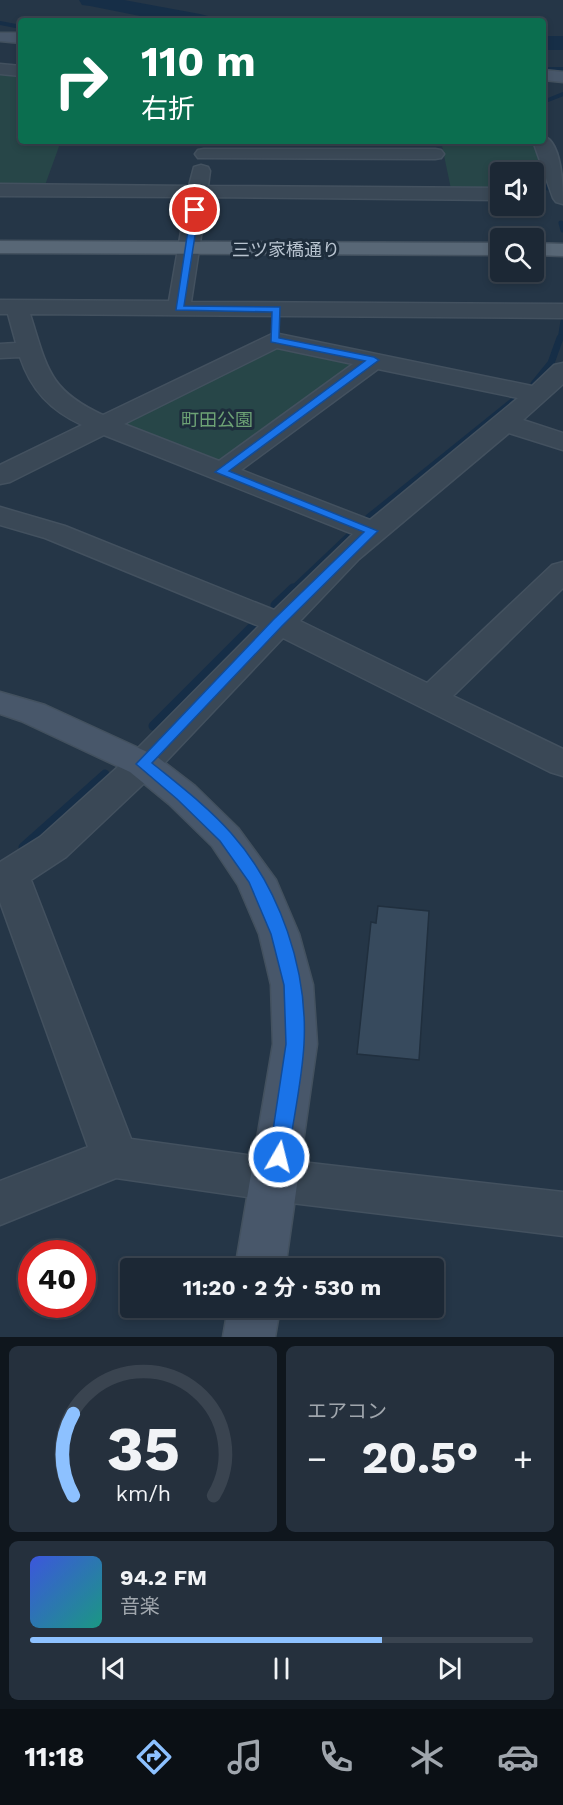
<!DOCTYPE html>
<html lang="ja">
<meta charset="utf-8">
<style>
body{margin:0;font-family:"Work Sans","Noto Sans JP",sans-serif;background:#25303d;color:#f1f3f6;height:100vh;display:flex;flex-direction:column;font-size:22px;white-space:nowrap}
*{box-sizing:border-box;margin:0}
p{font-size:20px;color:#a0a6ad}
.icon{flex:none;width:33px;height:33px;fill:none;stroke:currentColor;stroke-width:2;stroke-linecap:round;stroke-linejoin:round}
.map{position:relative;height:1337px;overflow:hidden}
.drawer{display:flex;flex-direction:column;gap:9px;padding:9px;background:#0f161d;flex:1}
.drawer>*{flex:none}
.top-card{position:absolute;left:18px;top:18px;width:528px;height:126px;border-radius:6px;box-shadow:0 3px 9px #0003,0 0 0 2px #3a4450;background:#0b6e4f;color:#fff;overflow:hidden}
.buttons{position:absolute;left:490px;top:162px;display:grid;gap:12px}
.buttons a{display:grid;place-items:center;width:54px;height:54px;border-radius:6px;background:#1c2835;box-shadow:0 3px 9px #0003,0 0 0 2px #3a4450;font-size:30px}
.speed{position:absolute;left:18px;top:1240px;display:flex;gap:12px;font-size:30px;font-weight:700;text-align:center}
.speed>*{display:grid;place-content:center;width:78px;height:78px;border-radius:50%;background:#1c2835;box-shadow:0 3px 9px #0003,0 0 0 2px #3a4450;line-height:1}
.speed .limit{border:9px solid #d22;background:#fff;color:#111}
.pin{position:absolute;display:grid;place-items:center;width:51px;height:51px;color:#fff;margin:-26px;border:3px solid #fff;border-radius:50%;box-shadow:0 2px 6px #0007}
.me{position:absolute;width:66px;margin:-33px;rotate:8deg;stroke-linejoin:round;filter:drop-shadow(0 0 4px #0008)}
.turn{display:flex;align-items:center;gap:21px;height:126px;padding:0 24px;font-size:27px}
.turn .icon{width:78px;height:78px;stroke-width:2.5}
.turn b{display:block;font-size:42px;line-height:51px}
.big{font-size:45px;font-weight:700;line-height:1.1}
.drawer .tile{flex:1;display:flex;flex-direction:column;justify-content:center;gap:9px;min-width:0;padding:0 21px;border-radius:9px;background:#25303d}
.drawer .dial{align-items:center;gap:0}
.dial svg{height:156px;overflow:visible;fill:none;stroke:#3a4450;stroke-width:7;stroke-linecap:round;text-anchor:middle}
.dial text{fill:#f1f3f6;stroke:none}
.song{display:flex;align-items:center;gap:18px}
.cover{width:72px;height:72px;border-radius:9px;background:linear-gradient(135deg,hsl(230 70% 55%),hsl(170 70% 35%))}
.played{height:6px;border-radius:3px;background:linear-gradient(90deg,#8dc1ff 70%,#3a4450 70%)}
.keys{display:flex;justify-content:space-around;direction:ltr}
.heat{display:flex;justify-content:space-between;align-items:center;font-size:33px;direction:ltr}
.drawer .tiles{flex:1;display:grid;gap:9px;grid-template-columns:1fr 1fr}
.tile:last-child{grid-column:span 2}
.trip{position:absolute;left:120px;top:1258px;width:324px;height:60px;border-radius:6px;background:#1c2835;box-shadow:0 3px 9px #0003,0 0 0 2px #3a4450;font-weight:700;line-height:60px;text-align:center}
.dock{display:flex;height:96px;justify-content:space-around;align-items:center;background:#0b1015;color:#a0a6ad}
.dock .icon{width:42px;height:42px}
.dock .current{color:#8dc1ff}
.dock b{font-size:27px;color:#f1f3f6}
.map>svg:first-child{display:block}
.green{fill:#274648}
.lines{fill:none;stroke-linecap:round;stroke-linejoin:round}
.stream-far3{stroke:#162e47;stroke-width:4}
.stream-far2{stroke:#162e47;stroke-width:5}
.stream-far1{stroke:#162e47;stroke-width:7}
.stream{stroke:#162e47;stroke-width:9}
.river{fill:#162e47;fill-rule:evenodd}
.building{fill:#374a5d;stroke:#202f3e;stroke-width:1.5}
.street-casing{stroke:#43515f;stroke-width:3}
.secondary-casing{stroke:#43515f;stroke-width:3}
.primary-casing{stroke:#43515f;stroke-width:3}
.street{fill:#3a4856;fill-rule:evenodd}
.secondary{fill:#48576a;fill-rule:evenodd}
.primary{fill:#586776;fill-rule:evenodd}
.route{fill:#1a73e8;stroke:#114b97;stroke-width:1.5}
.labels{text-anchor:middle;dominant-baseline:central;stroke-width:6;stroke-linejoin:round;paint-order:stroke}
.far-street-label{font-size:18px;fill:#b8c3cf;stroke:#1e2d3c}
.far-park-label{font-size:18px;fill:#6da275;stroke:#1e2d3c}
</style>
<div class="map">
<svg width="563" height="1337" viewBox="0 0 563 1337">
<rect width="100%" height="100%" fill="#253647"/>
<path class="green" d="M0 74 21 75V141H61L44 188 0 187Z
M441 141H535L543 166 535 168 543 191H534V172H501V190L451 189Z
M275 347 355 361 356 365 227 461H216L125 427 124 421Z"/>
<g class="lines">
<path class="stream-far3" d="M0 23 21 27
M543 69H562
M543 102 563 94"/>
<path class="stream-far2" d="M542 173 548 188
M561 223 563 230
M560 340 563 321"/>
<path class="stream-far1" d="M534 384 551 363 560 338
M292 590 368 518 516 399"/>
<path class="stream" d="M275 605 293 588
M153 726 252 627
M23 847 105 774"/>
<path class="river" d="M79 0H124L200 14 208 16 211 21H165L90 6 82 5Z
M543 36H563V50H543Z"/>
</g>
<path class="building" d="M378 906 429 911 419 1060 357 1054 371 922 376 923Z"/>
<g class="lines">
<g class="street-casing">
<path id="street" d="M0 64 21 66V76L0 74Z
M543 136C562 141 563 188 563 204L556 202 553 198 533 141H543Z
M204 149H435L441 150 444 154 441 158 435 159 198 158 195 154 198 150Z
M201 165 208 167 210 171 208 186 501 188V200L207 197 191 302 563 304V318L30 314C47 367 48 390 103 415L274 333 532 386 554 365 563 363V384L523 420 563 433V450L509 433 359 559 300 621 427 683 552 565 563 562V588L453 696 563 749V776L550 772 283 638 156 772 66 857 31 880 131 1139 275 1159 563 1192V1236L275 1201 116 1178 0 1225V1181L88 1147 0 902V862L40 837 130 756 259 626 45 538 0 525V507L65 526 274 610 353 534 104 435 10 482 0 484V465L82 425C50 410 31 390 20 357L0 358V344L16 343 8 314H0V300L169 301 187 197 0 196V184L189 186 194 167ZM277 348 353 364 219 461 124 424ZM378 369 518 398 370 520 241 470Z"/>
</g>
<g class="secondary-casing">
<path id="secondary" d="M0 33H21V43L0 41Z
M543 70 563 72V82L543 80Z
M0 692 45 705 156 756 195 786 238 828 276 880 299 934 313 985 317 1044 285 1269H235L273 1044 271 985 259 934 238 885 212 846 169 804 130 772 21 721 0 714Z
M228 1308H280L275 1337H223Z"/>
</g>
<g class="primary-casing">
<path id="primary" d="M0 241 501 243V255L0 253Z
M534 243 563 244V256L534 255Z"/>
</g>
<use href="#street" class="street"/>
<use href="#secondary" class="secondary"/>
<use href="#primary" class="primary"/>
</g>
<path class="route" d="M195 208 199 210 184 306 280 307 279 338 374 357 379 360 229 471 378 531 282 626 152 763C179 785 208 807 231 833 280 888 308 970 304 1044 302 1081 293 1120 288 1157L285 1163 279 1166 272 1163 269 1157 286 1044 284 985 271 934 249 882 220 841 177 799 136 764 273 620 364 532 215 472 365 361 271 342 272 312 176 310 191 210Z"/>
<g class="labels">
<g class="far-street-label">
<text x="286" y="249">三ツ家橋通り</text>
</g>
<g class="far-park-label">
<text x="217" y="419">町田公園</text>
</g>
</g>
</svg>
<div class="buttons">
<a><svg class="icon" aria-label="sound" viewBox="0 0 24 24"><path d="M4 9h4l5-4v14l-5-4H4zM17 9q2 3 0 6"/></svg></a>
<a><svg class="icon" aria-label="search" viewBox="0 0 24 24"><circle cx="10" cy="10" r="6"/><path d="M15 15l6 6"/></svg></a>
</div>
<div class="speed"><div class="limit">40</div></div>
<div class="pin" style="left:195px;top:210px;background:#d93025"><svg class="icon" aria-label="arrive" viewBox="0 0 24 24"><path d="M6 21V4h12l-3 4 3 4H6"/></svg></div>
<svg class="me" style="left:279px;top:1157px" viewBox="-20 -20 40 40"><circle r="17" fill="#1a73e8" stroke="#fff" stroke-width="3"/><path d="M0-11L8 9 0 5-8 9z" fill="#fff"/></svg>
<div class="trip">11:20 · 2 分 · 530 m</div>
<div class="top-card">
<div class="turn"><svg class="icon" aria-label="right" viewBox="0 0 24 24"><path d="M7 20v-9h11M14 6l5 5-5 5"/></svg><div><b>110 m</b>右折</div></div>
</div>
</div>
<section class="drawer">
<div class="tiles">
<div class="tile dial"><svg viewBox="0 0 100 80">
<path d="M14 69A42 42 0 1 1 86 69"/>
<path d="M14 69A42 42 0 0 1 14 27" stroke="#8dc1ff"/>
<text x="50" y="56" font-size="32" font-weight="700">35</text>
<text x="50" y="72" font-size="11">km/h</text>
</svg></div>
<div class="tile"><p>エアコン</p>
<div class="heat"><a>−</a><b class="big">20.5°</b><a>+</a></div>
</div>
<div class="tile">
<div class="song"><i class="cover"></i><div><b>94.2 FM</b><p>音楽</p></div></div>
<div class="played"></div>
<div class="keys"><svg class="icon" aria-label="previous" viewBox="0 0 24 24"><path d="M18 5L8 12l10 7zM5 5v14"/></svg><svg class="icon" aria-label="pause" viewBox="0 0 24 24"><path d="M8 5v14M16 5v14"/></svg><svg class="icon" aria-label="next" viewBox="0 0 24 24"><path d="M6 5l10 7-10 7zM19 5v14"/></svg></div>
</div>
</div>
</section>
<nav class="dock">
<b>11:18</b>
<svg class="icon current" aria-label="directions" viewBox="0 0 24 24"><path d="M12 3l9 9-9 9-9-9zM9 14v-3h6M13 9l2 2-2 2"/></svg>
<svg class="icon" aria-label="music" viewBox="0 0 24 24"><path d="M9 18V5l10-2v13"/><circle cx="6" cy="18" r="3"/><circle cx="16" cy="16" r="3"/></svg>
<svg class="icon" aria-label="phone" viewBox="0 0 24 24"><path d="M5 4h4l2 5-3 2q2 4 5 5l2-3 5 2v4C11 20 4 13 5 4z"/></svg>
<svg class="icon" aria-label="climate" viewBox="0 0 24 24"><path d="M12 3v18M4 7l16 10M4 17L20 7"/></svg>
<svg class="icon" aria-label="car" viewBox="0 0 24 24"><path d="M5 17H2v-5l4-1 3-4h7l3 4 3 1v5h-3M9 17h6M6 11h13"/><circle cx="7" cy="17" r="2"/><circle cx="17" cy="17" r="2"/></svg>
</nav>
